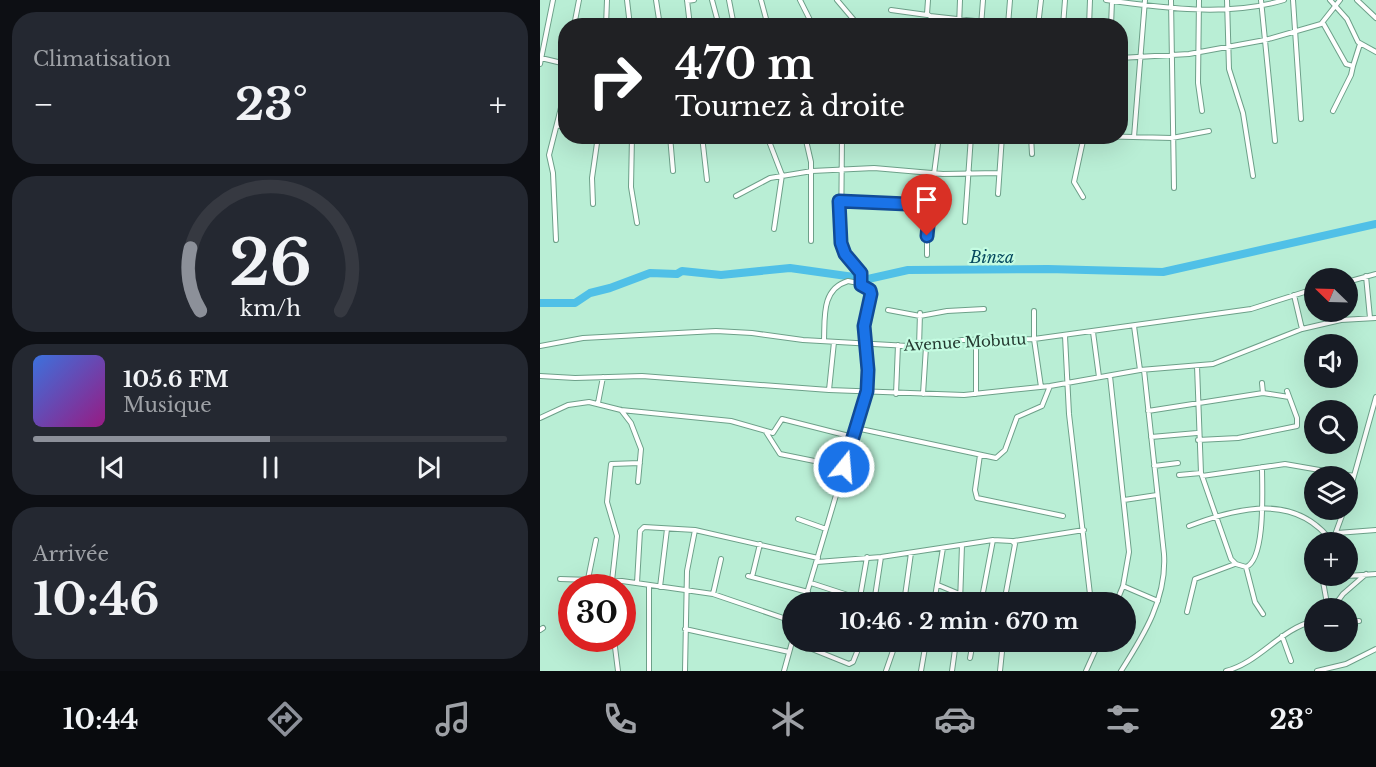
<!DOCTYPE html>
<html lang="fr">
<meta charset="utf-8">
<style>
body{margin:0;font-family:"Libre Baskerville",serif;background:#242831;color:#f1f3f6;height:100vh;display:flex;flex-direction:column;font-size:22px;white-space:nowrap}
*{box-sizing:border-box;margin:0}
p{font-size:20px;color:#9ea1a6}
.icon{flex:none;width:33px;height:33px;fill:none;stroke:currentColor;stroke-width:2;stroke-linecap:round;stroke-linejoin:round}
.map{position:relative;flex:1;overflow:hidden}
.panel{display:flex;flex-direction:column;gap:12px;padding:12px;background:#0d0f14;width:540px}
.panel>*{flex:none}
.hud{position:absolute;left:18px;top:18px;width:570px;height:126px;border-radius:24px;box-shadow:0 6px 24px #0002;background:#202124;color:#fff;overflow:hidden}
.needle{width:39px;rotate:293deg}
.fabs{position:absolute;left:764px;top:268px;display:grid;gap:12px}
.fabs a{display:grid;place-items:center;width:54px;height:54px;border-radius:50%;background:#171b24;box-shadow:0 6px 24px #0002;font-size:30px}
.speed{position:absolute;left:18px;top:574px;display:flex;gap:12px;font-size:30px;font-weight:700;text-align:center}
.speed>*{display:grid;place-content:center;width:78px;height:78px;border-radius:50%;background:#171b24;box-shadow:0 6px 24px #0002;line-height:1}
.speed .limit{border:9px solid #d22;background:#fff;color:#111}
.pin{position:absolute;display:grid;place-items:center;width:51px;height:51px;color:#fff;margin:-62px -26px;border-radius:50% 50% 50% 0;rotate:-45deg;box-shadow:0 0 6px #0007}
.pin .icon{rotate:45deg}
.me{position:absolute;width:66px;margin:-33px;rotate:17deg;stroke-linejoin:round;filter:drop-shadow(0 0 4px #0008)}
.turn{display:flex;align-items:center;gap:21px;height:126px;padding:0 18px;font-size:27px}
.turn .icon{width:78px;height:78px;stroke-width:2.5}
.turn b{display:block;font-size:42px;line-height:51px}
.big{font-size:45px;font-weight:700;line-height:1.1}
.panel .widget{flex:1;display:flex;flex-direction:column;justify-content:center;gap:9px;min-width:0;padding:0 21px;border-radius:24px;background:#242831}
.panel .dial{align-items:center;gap:0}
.dial svg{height:156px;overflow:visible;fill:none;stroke:#363941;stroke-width:7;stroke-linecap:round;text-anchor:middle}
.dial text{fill:#f1f3f6;stroke:none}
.song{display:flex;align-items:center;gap:18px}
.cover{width:72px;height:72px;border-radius:9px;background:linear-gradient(135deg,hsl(220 70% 55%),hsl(310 70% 35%))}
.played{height:6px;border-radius:3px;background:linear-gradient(90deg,#8c9099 50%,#363941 50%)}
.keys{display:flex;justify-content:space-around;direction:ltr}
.heat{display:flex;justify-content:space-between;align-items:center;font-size:33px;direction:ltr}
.trip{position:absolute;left:242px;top:592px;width:354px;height:60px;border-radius:30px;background:#171b24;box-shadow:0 6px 24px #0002;font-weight:700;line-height:60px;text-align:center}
.tabs{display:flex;height:96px;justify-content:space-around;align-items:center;background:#090b0e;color:#9ea1a6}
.tabs .icon{width:42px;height:42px}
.tabs .selected{color:#8c9099}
.tabs b{font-size:27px;color:#f1f3f6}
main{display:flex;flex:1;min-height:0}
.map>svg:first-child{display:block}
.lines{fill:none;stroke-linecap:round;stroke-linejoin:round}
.river{stroke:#50c0e7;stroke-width:8}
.street-casing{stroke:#6da089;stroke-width:6}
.street{stroke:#fff;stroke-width:4}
.route-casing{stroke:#114b97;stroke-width:15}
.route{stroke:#1a73e8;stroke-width:10}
.labels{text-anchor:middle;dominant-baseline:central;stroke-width:4.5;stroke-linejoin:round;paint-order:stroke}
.street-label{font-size:15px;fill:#23382f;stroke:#c5fce2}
.water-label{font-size:16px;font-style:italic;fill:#064a5f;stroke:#c5fce2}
</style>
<main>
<section class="panel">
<div class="widget"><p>Climatisation</p>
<div class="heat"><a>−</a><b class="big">23°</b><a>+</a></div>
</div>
<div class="widget dial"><svg viewBox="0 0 100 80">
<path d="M14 69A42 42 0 1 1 86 69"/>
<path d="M14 69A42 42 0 0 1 9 37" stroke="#8c9099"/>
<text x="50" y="56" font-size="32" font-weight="700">26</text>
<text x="50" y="72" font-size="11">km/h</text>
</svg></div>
<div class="widget">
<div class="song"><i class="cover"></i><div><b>105.6 FM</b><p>Musique</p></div></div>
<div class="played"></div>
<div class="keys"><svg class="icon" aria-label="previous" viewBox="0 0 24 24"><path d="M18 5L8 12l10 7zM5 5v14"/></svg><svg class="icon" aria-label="pause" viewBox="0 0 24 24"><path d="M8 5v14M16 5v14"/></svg><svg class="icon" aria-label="next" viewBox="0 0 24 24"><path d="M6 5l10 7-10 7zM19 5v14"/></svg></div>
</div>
<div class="widget"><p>Arrivée</p><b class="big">10:46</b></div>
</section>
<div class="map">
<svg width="836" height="671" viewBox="0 0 836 671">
<rect width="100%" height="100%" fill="#b9eed5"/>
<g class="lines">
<path class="river" d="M0 303H35L50 293 70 288 110 273 137 274 142 271 181 275 250 268 328 279 368 270 508 269 623 272 836 224"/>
<g class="street-casing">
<path id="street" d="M87 0 90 26
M116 0 120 26
M147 0 150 26
M172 0 179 26
M189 0 194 26
M221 0 228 26
M260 0 273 26
M297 0 319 26
M388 0 387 14 390 16 481 26
M566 0C623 8 688 17 744 0
M631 0 634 188
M659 0 658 83 662 111
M687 0 689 69 703 113 713 176
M721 0 735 141
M753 0 761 119
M790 0 807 19 818 42 836 52
M817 0 836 18
M147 1 154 0
M351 10 387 15
M783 23 806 64 813 66 811 75 793 111
M468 25 470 0
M34 26 39 0
M66 26 67 0
M419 26 420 0
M441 26 443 0
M498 26 501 0
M523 26 525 0
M549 26 550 0
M571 26 572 1
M1 58 26 64
M580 58 649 54 725 40 781 24 800 0
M0 64 13 0
M813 66 820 44
M17 125 26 128
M48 136 58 140
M92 136 91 187 97 223
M130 136 133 171
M162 136 167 180
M227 136 242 175 234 229
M265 136 271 162V241
M302 136 301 243 305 254 321 273V284
M362 136 398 141
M491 136 492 154
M554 136 632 138 669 131
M594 137 605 0
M458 194 462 136
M196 196 230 178 272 171 334 168 403 174 459 173
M543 197 534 182 544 136
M299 201 390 205
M53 204 52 178 58 136
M425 222 431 136
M16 240 13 173 9 155 26 88
M387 255V227L399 136
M826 276 830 318
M807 282 836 274
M754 295 762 329
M348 310 380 316 407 311 444 309
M494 311V339L501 387
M594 326 600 370
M553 332 559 377
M525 336 529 414 551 603
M0 346 43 338 176 331 212 333 263 340 386 347 422 340 494 339 711 309 774 289
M379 347 380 313
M657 366 661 473 691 559 696 564 706 567C726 559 722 488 722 467
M0 376 35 378 102 376 289 390 424 395 510 386 600 370 673 364 762 329 801 320 836 318
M570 376 589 552 583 586 576 603
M722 383 723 393
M289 390 294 342
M356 394 358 345
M383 394 386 347
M436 394V339
M58 403 63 377
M81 410 91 423 101 449 98 482
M608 411 723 393 749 397
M0 418 28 405 49 402 81 410 191 421 233 433 242 419 313 437
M316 428 456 458 465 450 477 417 502 406 510 386
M226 432 240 454 304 467
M611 437 657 433
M658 440 698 438 757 426V418L747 391
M440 455 435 490 437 498 523 516
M614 466 638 463
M639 475 661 473
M662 476 745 464 814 476
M584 500 617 495
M807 501 836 397
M258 519 286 529
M649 526C699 507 756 493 792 542
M797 533 836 530
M474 541 544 530
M792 543 804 510
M277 562 341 557 453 540 472 541 475 544 464 603
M706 567 715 602 723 614
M208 576 268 592
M782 576 788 609
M785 576H805
M807 576 836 574
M212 577 220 544
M20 579 82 581 173 594 252 621
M48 579 56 540
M72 581 77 536 67 502 71 464 100 463
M97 583 100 531 104 527 155 530 278 558
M271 583 320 599
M109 585V671
M398 585 441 603
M583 586 618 601
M120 587 127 529
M173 594 181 559
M264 603 327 391 328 370 324 326 330 290 318 283 308 281C281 289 285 318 284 340
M319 603 327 557
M334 603 341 557
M364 603 371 553
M394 603 403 548
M420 603 422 545
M441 603 453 540
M792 609 803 594 826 574
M647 612 655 579 695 564
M807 622 819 621
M145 629 249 652
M0 630 3 628
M742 636 751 661
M74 639 78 671
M296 643 303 646 306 642
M267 647 309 664 313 662 321 642
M430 658 433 642
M145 671 147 571 155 530
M244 671 252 642
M346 671 356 642
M381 671 386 642
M412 671 416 642
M460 671 463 642
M546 671 559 642
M581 671C604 635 627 598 624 554L604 370
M686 671C720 662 740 629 774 621
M777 671 806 664 836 649"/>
</g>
<use href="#street" class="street"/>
</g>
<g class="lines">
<g class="route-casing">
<path id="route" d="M304 467 327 391 328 370 324 326 331 294 330 290 321 285V273L305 254 301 243 299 201 390 205 387 236"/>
</g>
<use href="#route" class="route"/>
</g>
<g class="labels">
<g class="street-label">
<text transform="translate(425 342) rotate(-3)">Avenue Mobutu</text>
</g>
<g class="water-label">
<text x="452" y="257">Binza</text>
</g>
</g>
</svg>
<div class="fabs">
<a><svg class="needle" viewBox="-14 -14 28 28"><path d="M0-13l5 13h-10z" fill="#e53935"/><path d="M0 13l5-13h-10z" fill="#9ea1a6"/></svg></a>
<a><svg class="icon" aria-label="sound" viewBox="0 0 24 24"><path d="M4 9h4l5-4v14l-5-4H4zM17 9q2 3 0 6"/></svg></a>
<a><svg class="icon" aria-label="search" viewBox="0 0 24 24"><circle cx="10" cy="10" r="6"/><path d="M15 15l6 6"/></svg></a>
<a><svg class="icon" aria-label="layers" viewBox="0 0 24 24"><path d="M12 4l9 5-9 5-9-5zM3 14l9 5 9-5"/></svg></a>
<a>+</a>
<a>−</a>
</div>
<div class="speed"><div class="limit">30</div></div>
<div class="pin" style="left:387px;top:236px;background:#d93025"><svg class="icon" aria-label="arrive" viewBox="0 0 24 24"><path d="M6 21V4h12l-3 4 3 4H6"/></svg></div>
<svg class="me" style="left:304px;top:467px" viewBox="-20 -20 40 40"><circle r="17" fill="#1a73e8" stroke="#fff" stroke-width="3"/><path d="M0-11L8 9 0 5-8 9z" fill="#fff"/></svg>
<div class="trip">10:46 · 2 min · 670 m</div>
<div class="hud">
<div class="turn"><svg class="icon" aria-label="right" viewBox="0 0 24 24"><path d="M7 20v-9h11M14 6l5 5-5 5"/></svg><div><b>470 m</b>Tournez à droite</div></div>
</div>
</div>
</main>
<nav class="tabs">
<b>10:44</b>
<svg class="icon selected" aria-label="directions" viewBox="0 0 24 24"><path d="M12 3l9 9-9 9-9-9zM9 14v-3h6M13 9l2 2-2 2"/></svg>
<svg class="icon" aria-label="music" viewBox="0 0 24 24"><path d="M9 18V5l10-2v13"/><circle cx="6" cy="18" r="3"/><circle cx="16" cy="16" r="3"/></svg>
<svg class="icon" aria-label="phone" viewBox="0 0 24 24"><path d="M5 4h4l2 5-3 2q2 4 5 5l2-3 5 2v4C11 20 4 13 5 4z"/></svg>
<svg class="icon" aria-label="climate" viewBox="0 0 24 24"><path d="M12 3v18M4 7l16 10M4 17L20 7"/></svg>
<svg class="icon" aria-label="car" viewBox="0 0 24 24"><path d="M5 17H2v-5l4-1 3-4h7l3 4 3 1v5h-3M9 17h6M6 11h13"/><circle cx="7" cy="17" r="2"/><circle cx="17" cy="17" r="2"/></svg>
<svg class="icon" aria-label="filters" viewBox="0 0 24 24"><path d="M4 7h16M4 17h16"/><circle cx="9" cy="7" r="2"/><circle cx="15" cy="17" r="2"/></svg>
<b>23°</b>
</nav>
